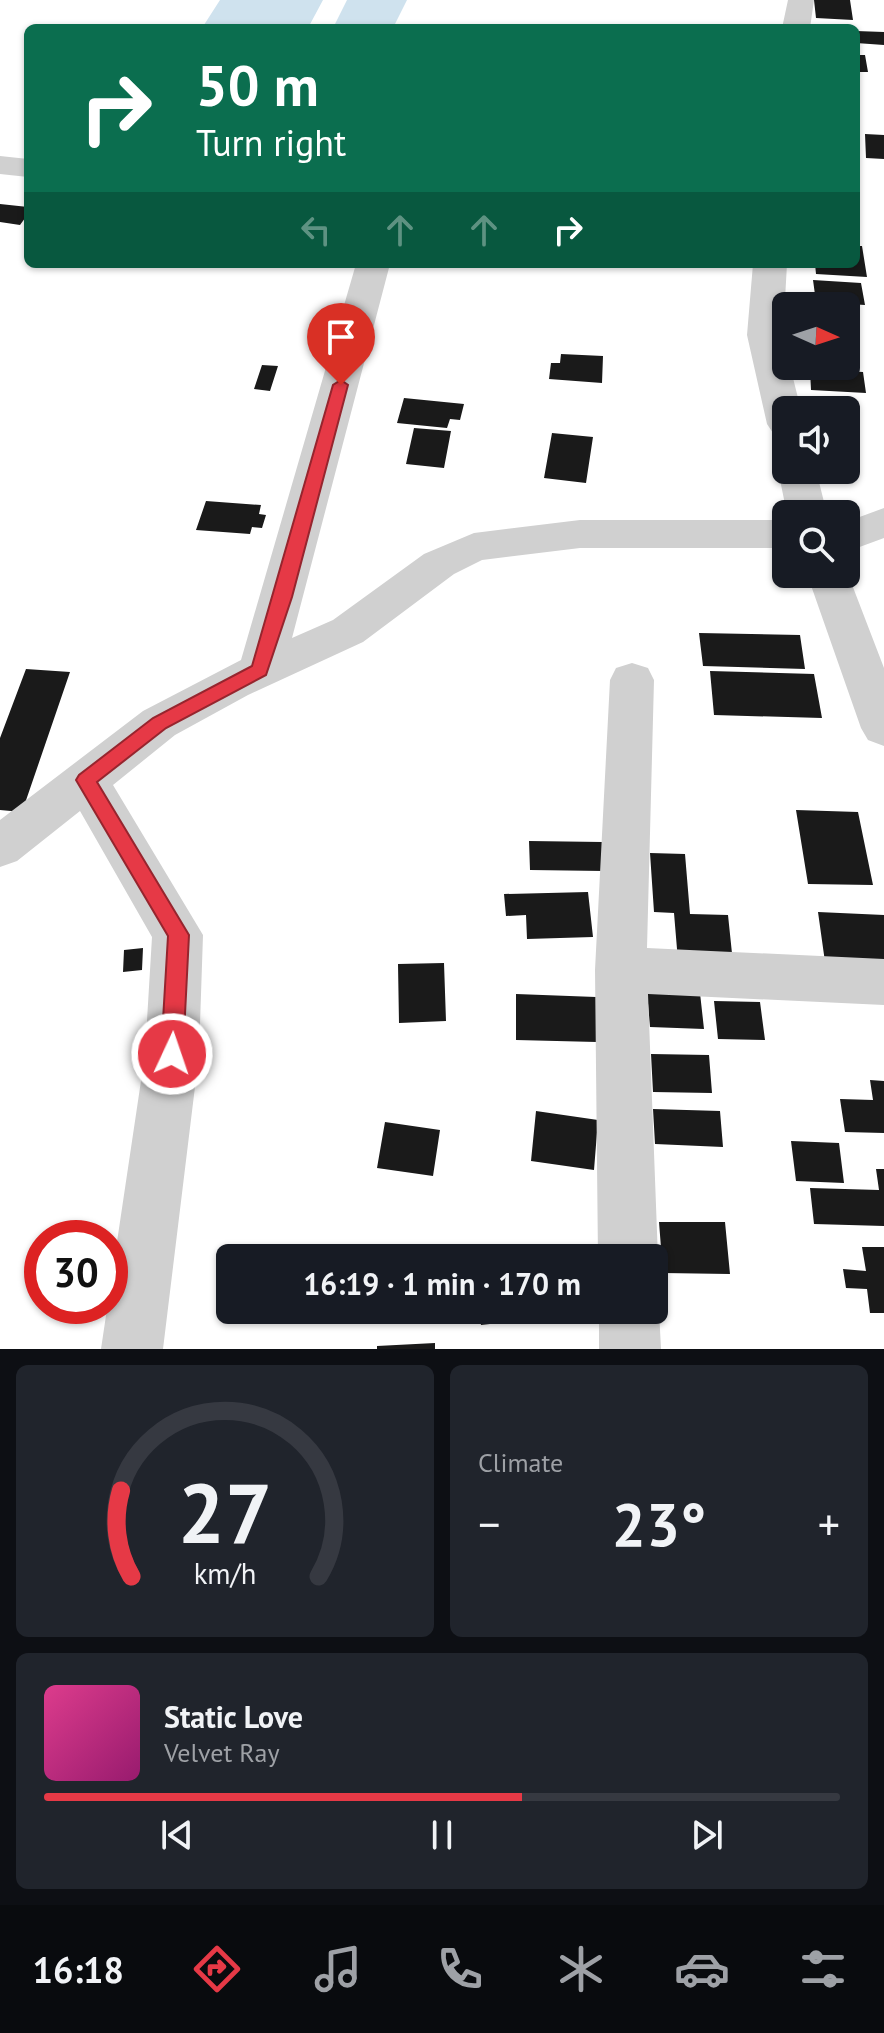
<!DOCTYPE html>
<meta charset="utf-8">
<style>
body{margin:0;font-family:"PT Sans",sans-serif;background:#20242c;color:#f1f3f6;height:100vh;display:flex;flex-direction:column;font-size:30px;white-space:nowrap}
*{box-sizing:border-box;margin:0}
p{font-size:26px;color:#9ea1a6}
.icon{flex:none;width:44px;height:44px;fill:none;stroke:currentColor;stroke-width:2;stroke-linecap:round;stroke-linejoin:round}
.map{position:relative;height:1349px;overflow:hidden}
.side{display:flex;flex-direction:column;gap:16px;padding:16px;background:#0d0f14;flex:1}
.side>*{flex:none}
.guide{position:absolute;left:24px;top:24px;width:836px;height:244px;border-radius:12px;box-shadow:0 2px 6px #0004;background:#0b6e4f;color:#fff;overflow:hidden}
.needle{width:52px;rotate:93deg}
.tools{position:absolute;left:772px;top:292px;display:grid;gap:16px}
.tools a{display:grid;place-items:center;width:88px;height:88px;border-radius:12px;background:#171b24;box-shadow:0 2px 6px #0004;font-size:40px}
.speed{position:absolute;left:24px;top:1220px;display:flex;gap:16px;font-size:40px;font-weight:700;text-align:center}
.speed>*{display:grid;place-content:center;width:104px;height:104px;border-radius:50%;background:#171b24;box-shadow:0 2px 6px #0004;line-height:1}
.speed .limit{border:12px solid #d22;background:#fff;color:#111}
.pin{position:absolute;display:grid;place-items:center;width:68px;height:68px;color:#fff;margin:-82px -34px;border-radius:50% 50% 50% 0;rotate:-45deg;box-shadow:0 0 8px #0007}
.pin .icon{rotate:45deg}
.me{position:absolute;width:88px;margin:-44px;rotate:3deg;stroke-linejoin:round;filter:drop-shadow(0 0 6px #0008)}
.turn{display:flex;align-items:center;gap:28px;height:168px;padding:0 40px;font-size:36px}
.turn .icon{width:104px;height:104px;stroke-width:2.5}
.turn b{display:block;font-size:56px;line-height:68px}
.lanes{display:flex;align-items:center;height:76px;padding:0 40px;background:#0003;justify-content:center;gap:40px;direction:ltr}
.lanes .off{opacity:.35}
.big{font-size:60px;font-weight:700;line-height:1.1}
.side .card{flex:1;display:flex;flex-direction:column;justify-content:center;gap:12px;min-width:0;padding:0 28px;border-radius:12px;background:#20242c}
.side .dial{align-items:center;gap:0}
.dial svg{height:208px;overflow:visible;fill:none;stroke:#363941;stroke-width:7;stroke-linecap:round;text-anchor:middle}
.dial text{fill:#f1f3f6;stroke:none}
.song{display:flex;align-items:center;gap:24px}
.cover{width:96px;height:96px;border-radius:12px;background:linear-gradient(135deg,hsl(330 70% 55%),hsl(320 70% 35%))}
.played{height:8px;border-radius:4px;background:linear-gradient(90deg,#e63946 60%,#363941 60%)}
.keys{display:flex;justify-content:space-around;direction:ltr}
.heat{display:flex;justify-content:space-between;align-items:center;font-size:44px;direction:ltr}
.side .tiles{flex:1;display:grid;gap:16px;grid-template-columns:1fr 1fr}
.card:last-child{grid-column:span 2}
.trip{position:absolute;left:216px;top:1244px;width:452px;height:80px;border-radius:12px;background:#171b24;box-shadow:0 2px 6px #0004;font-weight:700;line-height:80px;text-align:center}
.tab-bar{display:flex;height:128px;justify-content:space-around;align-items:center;background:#090b0e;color:#9ea1a6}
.tab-bar .icon{width:56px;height:56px}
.tab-bar .on{color:#e63946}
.tab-bar b{font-size:36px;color:#f1f3f6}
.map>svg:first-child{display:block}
.water{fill:#cfe2ee}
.building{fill:#1a1a1a}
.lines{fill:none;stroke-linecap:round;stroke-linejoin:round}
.street{fill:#d0d0d0;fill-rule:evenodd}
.route{fill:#e63946;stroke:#96252e;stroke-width:2}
</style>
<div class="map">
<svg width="884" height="1349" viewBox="0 0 884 1349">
<rect width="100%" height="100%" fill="#fff"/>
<path class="water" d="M220 0H323L308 28H202Z
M347 0H407L393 28H333Z"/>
<path class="building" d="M814 0H850L853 20 816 18Z
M856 31 884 32V45L856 43Z
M856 55H865L868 72H856Z
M865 134 884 135V159L866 158Z
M0 204 28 207V214L20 225 0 222Z
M856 246H862L867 277 816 274 815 264H856Z
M813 280 861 283 865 305 816 302Z
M561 354 603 356 602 383 549 379 551 363H560Z
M262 365 278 366 270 391 254 389Z
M810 369 863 372 866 393 811 390Z
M404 398 464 404 460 420 450 419 447 428 397 423Z
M414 428 451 431 444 468 406 464Z
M552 433 593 437 586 483 544 478Z
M206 501 261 505 259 514 266 515 262 528 252 527 250 534 196 530Z
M699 633 800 635 805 669 703 666Z
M26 669 70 672 22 812 0 810V738Z
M710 671 814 674 822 718 714 715Z
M796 810 858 812 873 885 808 884Z
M529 841 602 842 604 871 530 870Z
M650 853 685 854 690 914 728 915 733 963 678 961 674 913 654 912Z
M588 892 593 937 527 939 526 915 506 916 504 894Z
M818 912 884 915V964L825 962Z
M143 948 142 970 123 972 124 950Z
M444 963 446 1021 399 1023 398 964Z
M647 991 700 993 704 1029 650 1027Z
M516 994 596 997 597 1042 516 1040Z
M714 1001 760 1002 765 1040 718 1039Z
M651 1054 709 1055 712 1093 653 1092Z
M870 1080 884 1081V1133L845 1132 840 1099 873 1100Z
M653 1109 720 1111 723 1147 655 1144Z
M536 1111 598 1120 594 1170 531 1161Z
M385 1122 440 1130 433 1176 377 1168Z
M791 1141 839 1143 844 1183 796 1181Z
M876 1169H884V1226L814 1224 810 1188 879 1190Z
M659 1222H725L730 1274 663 1273Z
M862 1247H884V1313H870L867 1289 846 1288 843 1269 866 1271Z
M479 1310H598V1312L481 1325Z
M435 1343V1349H377V1346Z"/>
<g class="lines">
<path class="street" d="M788 0H814L810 28H782Z
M0 156 28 159V177L0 174Z
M356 264H390L292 638 333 620 424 554 474 533 580 520H786V548H580L482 560 454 574 363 642 248 695 175 735 113 785 203 935 199 1054 163 1349H101L145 1054 152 937 80 811 17 861 0 867V820L143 711 241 660Z
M753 264H787L783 335 786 366H790L801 410H786V436L773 433 767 424 747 335Z
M786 460V470H816L827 514H787L778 470Z
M884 508V538L846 552V522Z
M846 569 884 668V746L868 740 861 728 807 574H846Z
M632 663 648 668 654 680 647 948 884 959V1005L648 994 658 1258 654 1266V1258H598L595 970 610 680 616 668Z
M654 1298 659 1310 661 1349H599V1310H654Z"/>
</g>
<path class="route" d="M341 380 348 385 292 597 266 675 166 728 97 782 189 935 183 1054 180 1062 172 1065 164 1062 161 1054 168 936 76 780 79 775 153 718 252 666 333 385Z"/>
</svg>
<div class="tools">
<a><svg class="needle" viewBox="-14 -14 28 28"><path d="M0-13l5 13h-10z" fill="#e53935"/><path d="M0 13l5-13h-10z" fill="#9ea1a6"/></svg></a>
<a><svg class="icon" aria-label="sound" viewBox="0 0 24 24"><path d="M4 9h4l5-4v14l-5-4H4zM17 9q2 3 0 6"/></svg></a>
<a><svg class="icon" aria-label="search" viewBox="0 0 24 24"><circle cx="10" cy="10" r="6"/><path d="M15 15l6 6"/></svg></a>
</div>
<div class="speed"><div class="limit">30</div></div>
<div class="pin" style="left:341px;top:385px;background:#d93025"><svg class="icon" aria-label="arrive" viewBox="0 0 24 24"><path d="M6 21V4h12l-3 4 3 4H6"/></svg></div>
<svg class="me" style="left:172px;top:1054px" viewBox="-20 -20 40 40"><circle r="17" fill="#e63946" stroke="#fff" stroke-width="3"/><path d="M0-11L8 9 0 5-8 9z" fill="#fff"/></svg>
<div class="trip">16:19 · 1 min · 170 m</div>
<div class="guide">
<div class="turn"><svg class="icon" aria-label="right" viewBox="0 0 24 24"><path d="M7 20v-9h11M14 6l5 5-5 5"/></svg><div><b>50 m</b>Turn right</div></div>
<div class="lanes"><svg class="icon off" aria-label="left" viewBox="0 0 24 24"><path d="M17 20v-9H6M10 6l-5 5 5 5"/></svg><svg class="icon off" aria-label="ahead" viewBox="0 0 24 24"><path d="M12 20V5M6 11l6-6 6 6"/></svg><svg class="icon off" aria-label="ahead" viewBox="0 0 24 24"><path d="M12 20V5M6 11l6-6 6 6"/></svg><svg class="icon" aria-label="right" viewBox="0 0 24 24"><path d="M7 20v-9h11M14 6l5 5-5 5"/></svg></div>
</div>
</div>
<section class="side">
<div class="tiles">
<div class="card dial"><svg viewBox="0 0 100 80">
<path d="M14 69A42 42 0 1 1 86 69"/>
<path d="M14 69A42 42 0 0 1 10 36" stroke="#e63946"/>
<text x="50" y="56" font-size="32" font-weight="700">27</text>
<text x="50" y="72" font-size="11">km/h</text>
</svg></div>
<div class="card"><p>Climate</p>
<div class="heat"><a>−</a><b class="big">23°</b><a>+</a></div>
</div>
<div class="card">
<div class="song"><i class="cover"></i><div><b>Static Love</b><p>Velvet Ray</p></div></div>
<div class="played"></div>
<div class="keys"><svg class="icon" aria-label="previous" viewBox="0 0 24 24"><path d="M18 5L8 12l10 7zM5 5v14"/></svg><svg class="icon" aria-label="pause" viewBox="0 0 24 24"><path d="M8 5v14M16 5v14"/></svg><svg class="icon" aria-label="next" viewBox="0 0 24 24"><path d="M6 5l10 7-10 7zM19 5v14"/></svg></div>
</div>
</div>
</section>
<nav class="tab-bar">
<b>16:18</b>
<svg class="icon on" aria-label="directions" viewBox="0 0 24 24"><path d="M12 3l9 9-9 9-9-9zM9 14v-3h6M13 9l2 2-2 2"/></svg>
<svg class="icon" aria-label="music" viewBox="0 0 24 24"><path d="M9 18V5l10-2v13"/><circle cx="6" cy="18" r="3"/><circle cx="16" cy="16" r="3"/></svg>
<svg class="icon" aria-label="phone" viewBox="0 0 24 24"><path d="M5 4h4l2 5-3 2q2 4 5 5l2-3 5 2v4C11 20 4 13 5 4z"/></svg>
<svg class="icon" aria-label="climate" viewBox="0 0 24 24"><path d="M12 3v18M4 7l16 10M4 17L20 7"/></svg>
<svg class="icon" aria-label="car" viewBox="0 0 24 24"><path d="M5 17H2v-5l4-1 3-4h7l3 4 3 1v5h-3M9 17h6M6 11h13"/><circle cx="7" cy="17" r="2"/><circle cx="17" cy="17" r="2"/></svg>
<svg class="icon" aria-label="filters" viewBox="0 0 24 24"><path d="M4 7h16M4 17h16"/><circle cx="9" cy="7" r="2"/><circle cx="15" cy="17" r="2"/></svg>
</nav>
